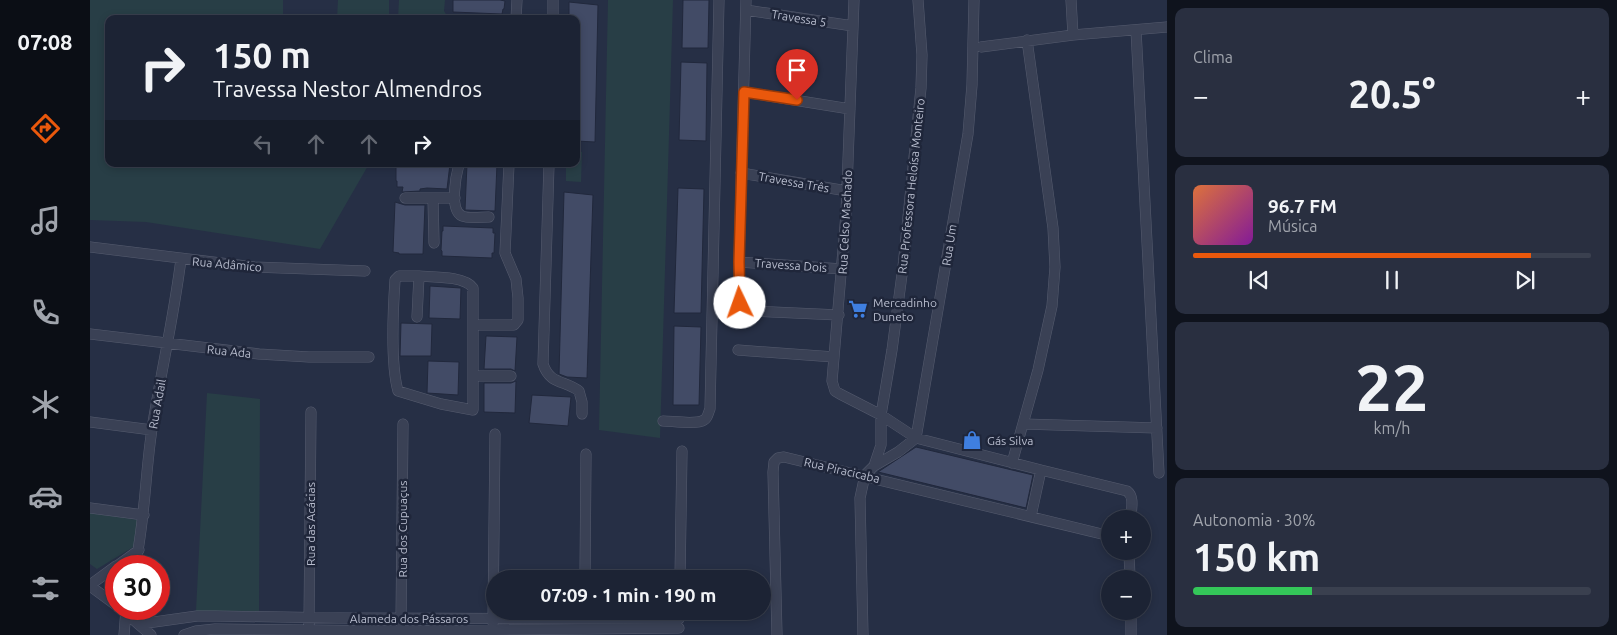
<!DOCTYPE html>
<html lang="pt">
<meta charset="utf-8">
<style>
body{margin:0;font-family:Ubuntu,sans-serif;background:#292f40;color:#f1f3f6;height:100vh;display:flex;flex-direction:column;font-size:19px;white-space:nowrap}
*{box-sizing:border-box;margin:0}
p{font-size:16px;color:#a0a4ac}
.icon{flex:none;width:28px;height:28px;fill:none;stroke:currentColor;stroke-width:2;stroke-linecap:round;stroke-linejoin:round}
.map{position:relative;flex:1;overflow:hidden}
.side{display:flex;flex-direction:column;gap:8px;padding:8px;background:#0f131d;width:450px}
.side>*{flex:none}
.hud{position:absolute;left:15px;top:15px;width:475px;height:152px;border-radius:10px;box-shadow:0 2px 8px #0003,0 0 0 1px #3a404f;background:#1c2334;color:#f1f3f6;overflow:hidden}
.fabs{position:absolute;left:1011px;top:510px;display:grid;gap:10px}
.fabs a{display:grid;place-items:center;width:50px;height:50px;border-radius:50%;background:#1c2334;box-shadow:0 2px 8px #0003,0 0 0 1px #3a404f;font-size:25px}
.speed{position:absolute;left:15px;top:555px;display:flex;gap:10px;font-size:25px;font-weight:700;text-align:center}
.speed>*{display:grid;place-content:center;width:65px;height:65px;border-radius:50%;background:#1c2334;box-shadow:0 2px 8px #0003,0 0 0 1px #3a404f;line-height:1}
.speed .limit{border:8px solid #d22;background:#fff;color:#111}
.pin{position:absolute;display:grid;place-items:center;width:42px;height:42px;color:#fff;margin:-51px -21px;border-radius:50% 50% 50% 0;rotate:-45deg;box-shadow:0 0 5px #0007}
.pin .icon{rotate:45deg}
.me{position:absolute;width:55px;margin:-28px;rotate:357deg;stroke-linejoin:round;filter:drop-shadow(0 0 4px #0008)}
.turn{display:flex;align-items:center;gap:18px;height:105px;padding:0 25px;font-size:22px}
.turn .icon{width:65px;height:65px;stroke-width:2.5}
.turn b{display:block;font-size:35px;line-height:42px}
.lanes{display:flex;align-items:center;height:48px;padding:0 25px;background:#0003;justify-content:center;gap:25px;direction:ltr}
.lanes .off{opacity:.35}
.big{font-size:38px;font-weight:700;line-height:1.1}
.side .tile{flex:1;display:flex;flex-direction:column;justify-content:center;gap:8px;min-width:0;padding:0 18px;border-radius:10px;background:#292f40}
.side .dial{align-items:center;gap:0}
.dial b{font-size:65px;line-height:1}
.song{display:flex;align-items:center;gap:15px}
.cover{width:60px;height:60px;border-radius:8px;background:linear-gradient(135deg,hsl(20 70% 55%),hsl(290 70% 35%))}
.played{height:5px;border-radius:2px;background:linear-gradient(90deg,#ea580c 85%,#3a404f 85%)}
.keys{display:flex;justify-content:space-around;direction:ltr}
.heat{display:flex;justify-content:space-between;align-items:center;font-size:28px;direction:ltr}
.charge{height:8px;border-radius:4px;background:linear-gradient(90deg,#34c759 30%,#3a404f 0)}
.trip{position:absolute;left:396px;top:570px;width:285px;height:50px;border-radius:25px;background:#1c2334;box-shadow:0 2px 8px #0003,0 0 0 1px #3a404f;font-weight:700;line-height:50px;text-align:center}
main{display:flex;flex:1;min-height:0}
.menu{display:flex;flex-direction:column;width:90px;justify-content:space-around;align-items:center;background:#0b0e15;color:#a0a4ac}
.menu .icon{width:35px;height:35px}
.menu .current{color:#ea580c}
.menu b{font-size:22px;color:#f1f3f6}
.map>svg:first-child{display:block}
.green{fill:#283e46}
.building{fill:#424b66;stroke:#21283c}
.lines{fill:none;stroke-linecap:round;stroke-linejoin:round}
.street-casing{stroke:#565c6f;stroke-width:11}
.street{stroke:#3a4155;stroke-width:10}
.route-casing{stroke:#983908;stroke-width:12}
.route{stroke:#ea580c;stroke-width:9}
.labels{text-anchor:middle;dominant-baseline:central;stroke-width:5;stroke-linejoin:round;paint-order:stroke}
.street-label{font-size:12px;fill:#b8bdce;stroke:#1f263a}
.poi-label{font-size:12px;fill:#b8bdce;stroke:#1f263a;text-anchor:start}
</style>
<main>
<nav class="menu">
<b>07:08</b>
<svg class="icon current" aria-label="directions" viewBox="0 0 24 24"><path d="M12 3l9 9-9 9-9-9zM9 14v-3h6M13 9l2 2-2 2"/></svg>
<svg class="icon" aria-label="music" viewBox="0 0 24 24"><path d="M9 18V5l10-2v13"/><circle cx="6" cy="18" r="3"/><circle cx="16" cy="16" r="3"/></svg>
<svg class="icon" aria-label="phone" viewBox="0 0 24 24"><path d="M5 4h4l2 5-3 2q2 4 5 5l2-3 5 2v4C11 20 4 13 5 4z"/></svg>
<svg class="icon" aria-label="climate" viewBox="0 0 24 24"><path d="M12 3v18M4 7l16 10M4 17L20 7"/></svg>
<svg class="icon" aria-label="car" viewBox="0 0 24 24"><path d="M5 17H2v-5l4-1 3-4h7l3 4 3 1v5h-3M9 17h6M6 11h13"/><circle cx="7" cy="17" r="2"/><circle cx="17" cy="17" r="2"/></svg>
<svg class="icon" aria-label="filters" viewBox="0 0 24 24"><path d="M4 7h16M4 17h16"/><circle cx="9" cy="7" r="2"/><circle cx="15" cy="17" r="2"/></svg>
</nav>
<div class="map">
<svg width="1077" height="635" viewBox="0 0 1077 635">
<rect width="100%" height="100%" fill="#262f45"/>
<path class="green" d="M0 0H193V19H19V164H279L230 249 56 222 0 220Z
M248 0H299V19H247Z
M309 0H355L354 11 359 19H308Z
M518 0H583L570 438 509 430Z
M486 151 492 152 491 182 476 181V164H486Z
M117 393 170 399 169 613 106 611Z
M0 513 48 520 45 546 7 569 0 564Z"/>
<path class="building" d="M363 0H410L415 1 414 9H413L412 14 363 12Z
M593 0H619L618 48H592Z
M479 2 508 5 505 142 486 141V19H479Z
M591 62 617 63 616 141 589 140Z
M306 164H360L357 189 337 188 330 189V191L312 192 313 187H307V181H306Z
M377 164H407L405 211 375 210Z
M588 188 614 189 611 313H584Z
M474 192 503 195 497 378 477 377 469 374Z
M305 202 315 205H335L333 254H309V253L303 252Z
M353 226 403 228V233H405L404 253H402V258L352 256V251L351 250 352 231H353Z
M340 286 371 288 370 319 339 318Z
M311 323 342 324 341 356H310Z
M584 326 611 327 609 405H583Z
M396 336 427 337 425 371 421 369H394Z
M338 361 369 362 368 395 337 393Z
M426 381 425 413 394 412V383H421Z
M442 395 481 397 478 426 439 423Z
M826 447 943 475 936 508 788 472Z"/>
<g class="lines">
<g class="street-casing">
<path id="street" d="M656 0 649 262 650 303 653 308 662 311 749 315
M764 0 756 214 742 381 745 391 750 394 791 415 826 438 951 470 941 516
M981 0 983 35
M656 10 763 26
M426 19 427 0
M463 19V0
M1046 30 1069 473
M891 47 983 35 1077 27
M654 92 760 109
M369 164C366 175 359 210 372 216 379 219 391 217 399 217
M459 164 453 364C460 385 475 380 489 391L492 402V414
M651 173 757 191
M315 198H365
M343 198 344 243
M0 247 164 267 275 271
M649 262 752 269
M327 317 329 276C343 277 375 276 383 288V410L351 404 308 391C300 362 303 310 305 280L309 276H329
M384 325H424L428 320V298L426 279 415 253 419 164
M0 334 169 354 219 357H279
M648 350 744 357
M383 376H421
M573 421C582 421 606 425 614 420 618 418 618 413 620 409L629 0
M0 422 62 430
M933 424 1067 428
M922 463 948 370 962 306 965 267 963 228 937 40
M784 466 808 452 826 438 878 134 882 85 884 0
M951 470 1037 491C1045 497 1041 509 1041 519
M0 508 54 515
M1039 551 1040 579
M27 566 49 550
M45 566C55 521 55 475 62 429 71 372 84 316 91 259
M495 579 496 454
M590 579 592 451
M0 585 26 566
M0 586 26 605
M31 609 61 635
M1041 611V635
M311 623 313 424
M403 623 405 434
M50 624 107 616H126L249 618 589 619
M219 624 221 412
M34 635 36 609
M94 635 106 631 125 629 311 631 589 628
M687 635 683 472 684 462 688 458 694 457 1020 536
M773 635 770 498 775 475 784 466 791 445V415L802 350 813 267 831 88 832 55 828 0"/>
</g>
<use href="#street" class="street"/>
</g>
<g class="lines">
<g class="route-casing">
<path id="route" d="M650 303 649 262 654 92 707 100"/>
</g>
<use href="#route" class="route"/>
</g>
<defs>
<g id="supermarket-bare" transform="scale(1.5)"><path d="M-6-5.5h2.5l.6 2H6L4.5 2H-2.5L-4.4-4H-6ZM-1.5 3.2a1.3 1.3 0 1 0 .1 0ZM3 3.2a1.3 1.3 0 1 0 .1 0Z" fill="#3f7fe0" stroke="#1f263a" stroke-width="2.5" paint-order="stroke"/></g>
<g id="shop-bare" transform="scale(1.5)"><path d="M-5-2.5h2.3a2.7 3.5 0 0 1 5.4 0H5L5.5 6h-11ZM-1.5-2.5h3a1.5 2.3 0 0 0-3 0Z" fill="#3f7fe0" stroke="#1f263a" stroke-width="2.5" paint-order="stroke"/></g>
</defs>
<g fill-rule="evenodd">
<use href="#supermarket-bare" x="768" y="309"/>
<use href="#shop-bare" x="882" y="440"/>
</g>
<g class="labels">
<g class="street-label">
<text transform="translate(709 18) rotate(9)">Travessa 5</text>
<text transform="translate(704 182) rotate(10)">Travessa Três</text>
<text transform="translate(821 186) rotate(-84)">Rua Professora Heloísa Monteiro</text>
<text transform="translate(755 222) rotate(-87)">Rua Celso Machado</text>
<text transform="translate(859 245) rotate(-81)">Rua Um</text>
<text transform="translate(137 264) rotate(5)">Rua Adâmico</text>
<text transform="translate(701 265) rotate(4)">Travessa Dois</text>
<text transform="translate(139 351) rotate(6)">Rua Ada</text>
<text transform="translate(67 404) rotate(-80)">Rua Adail</text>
<text transform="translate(752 470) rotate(13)">Rua Piracicaba</text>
<text transform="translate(220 524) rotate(-90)">Rua das Acácias</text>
<text transform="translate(312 529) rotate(-90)">Rua dos Cupuaçus</text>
<text x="319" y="618">Alameda dos Pássaros</text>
</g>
<g class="poi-label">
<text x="783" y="302">Mercadinho<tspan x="783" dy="14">Duneto</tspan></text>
<text x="897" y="440">Gás Silva</text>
</g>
</g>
</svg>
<div class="fabs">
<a>+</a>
<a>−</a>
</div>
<div class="speed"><div class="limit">30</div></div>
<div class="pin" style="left:707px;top:100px;background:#d93025"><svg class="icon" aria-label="arrive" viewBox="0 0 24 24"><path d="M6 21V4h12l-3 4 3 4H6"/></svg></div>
<svg class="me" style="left:650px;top:303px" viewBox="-20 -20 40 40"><circle r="19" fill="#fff"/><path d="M0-13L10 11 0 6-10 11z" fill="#ea580c"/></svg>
<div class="trip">07:09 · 1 min · 190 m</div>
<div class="hud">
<div class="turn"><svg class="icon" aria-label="right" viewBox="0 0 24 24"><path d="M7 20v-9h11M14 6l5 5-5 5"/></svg><div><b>150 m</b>Travessa Nestor Almendros</div></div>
<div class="lanes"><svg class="icon off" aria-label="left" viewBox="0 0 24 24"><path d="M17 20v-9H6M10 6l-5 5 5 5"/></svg><svg class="icon off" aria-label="ahead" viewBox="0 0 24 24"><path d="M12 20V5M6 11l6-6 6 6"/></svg><svg class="icon off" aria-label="ahead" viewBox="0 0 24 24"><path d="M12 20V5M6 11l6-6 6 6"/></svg><svg class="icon" aria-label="right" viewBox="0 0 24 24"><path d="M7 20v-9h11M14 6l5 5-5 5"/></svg></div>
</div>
</div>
<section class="side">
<div class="tile"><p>Clima</p>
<div class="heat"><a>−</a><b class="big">20.5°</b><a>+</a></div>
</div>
<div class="tile">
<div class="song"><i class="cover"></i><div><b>96.7 FM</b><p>Música</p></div></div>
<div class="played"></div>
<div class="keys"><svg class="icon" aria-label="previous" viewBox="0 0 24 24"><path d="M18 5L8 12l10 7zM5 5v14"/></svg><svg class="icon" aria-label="pause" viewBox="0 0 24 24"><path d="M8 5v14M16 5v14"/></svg><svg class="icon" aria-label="next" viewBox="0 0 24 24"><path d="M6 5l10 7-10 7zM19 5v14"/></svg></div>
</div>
<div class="tile dial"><b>22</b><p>km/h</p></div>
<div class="tile"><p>Autonomia · 30%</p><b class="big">150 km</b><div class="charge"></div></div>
</section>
</main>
